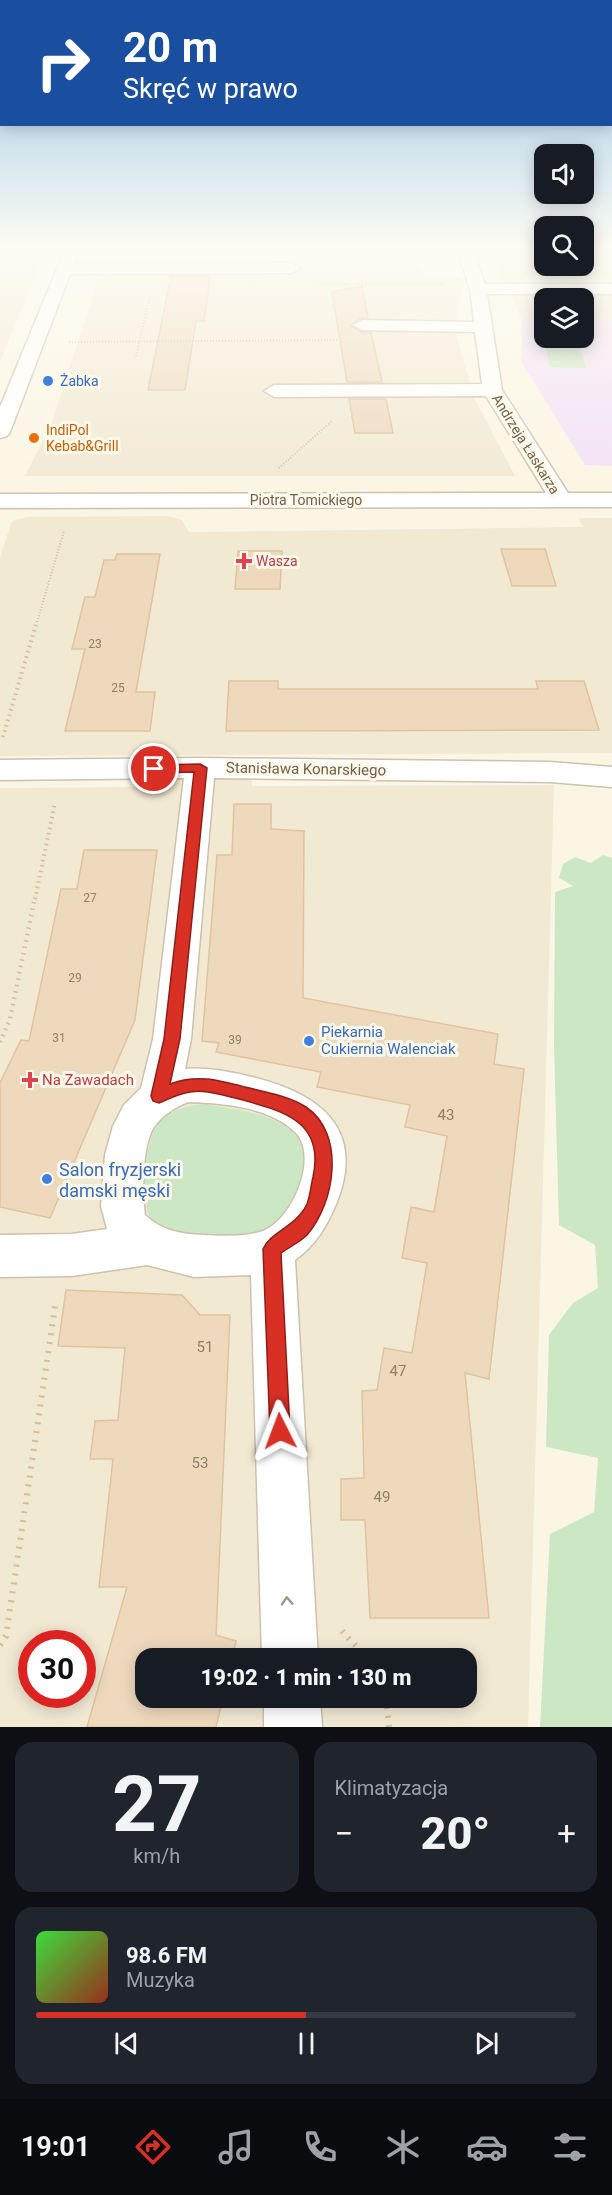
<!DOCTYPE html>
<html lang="pl">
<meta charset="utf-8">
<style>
body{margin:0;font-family:Roboto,sans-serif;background:#20242c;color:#f1f3f6;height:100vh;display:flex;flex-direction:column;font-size:22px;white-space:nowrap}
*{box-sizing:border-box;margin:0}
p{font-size:20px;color:#9ea1a6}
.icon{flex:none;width:33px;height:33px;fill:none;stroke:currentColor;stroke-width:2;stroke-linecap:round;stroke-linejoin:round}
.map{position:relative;height:1727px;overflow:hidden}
.drawer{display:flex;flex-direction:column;gap:15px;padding:15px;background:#0d0f14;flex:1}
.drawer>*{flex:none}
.banner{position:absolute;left:0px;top:0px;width:612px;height:126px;box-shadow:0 3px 15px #0003;background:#1a4fa0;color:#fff;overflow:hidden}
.buttons{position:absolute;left:534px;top:144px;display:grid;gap:12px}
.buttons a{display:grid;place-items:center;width:60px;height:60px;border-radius:12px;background:#171b24;box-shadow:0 3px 15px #0003;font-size:30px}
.speed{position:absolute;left:18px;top:1630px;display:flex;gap:12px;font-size:30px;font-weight:700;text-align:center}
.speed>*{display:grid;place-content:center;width:78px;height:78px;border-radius:50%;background:#171b24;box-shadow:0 3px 15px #0003;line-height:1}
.speed .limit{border:9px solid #d22;background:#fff;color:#111}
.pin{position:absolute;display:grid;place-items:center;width:51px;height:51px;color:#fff;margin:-26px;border:3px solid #fff;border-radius:50%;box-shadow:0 2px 6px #0007}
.me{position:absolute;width:66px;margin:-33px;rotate:357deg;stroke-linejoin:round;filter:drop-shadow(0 0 4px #0008)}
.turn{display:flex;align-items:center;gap:21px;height:126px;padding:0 24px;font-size:27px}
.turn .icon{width:78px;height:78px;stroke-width:2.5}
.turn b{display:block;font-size:42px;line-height:51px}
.big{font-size:45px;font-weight:800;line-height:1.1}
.drawer .widget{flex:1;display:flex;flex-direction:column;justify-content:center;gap:9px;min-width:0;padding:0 21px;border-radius:18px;background:#20242c}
.drawer .dial{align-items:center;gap:0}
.dial b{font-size:78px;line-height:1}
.song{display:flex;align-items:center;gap:18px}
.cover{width:72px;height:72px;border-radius:9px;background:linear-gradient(135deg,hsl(120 70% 55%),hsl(10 70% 35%))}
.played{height:6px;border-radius:3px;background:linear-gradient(90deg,#d93025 50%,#363941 50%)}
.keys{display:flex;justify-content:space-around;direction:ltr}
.heat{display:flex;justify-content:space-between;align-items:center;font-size:33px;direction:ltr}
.drawer .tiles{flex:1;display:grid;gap:15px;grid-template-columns:1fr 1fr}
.widget:last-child{grid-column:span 2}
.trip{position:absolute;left:135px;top:1648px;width:342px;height:60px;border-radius:18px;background:#171b24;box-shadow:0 3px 15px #0003;font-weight:800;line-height:60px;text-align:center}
.tab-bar{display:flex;height:96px;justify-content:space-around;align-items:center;background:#090b0e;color:#9ea1a6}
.tab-bar .icon{width:42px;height:42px}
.tab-bar .active{color:#d93025}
.tab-bar b{font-size:27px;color:#f1f3f6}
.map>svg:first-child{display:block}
.residential{fill:#f2e9d3;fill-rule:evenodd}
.education{fill:#f3e1f7}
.green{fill:#cce7c3}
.building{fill:#efd9bd;stroke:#e0c39e;stroke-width:1.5}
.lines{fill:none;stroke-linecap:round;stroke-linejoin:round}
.minor-casing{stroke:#cec1ae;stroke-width:3}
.path-far3{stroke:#d3bda0;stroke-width:2;stroke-dasharray:1 2;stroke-linecap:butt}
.path-far2{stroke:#d3bda0;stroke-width:4;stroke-dasharray:1.5 4;stroke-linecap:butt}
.path-far1{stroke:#d3bda0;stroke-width:4.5;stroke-dasharray:1.5 5;stroke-linecap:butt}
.path{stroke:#d3bda0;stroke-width:6;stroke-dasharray:2 7;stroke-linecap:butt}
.minor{fill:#fff;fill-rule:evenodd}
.oneway{stroke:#a3978a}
.route{fill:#d93025;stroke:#8d1f18;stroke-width:1.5}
.shop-dot{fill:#3f7fe0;stroke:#fef9ea;stroke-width:2}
.food-dot{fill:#e8710a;stroke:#fef9ea;stroke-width:2}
.health-dot{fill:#e0444e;stroke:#fef9ea;stroke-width:2}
.labels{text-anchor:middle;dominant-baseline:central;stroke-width:6;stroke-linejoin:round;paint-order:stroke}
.number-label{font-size:12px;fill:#917e68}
.far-shop-label{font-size:14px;fill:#366cbe;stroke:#fef9ea;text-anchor:start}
.far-food-label{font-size:14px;fill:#c56008;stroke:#fef9ea;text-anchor:start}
.far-street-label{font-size:14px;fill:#725f4b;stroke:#fef9ea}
.far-health-label{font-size:14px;fill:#be3a42;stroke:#fef9ea;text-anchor:start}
.street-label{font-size:15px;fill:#725f4b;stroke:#fef9ea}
.shop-label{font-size:15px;fill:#366cbe;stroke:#fef9ea;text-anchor:start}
.health-label{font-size:15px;fill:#be3a42;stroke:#fef9ea;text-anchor:start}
.near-number-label{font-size:15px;fill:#917e68}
.near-shop-label{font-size:18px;fill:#366cbe;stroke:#fef9ea;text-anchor:start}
</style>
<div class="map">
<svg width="612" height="1727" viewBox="0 0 612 1727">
<rect width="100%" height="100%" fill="#fbf6e4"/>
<path class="residential" d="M0 247H47L0 362Z
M109 247H437L442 263H420L424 278H464L454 329 475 399 515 476H25L51 425Z
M489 247H544V266H584V247H612V320H584V298H544V320H522Z
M167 516 182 520 189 532 583 527 579 518H612V753L0 756V557L12 521 27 517Z
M194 777H251L252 786 554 785 528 1727H0V788L138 787ZM32 1644H82V1695H32ZM146 1659H466V1698H146Z"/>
<path class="education" d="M522 320H544V338H584V320H612V466L585 465 521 361Z"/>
<path class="green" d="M544 340 578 341 586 368 550 367Z
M603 855 612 858V1727H540L550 1534 594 1512 598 1458 546 1447 549 1335 573 1303 598 1288 595 1245 559 1225 554 1046 555 892 573 886 559 878 563 864 575 857 591 863Z
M205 1104C238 1111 283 1112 302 1144 306 1151 310 1162 308 1170 306 1177 301 1184 298 1191 289 1209 281 1225 260 1232 237 1241 171 1244 154 1226 139 1208 144 1138 160 1121 172 1109 188 1106 205 1104Z"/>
<path class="building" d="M171 276H210L204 321H196L185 390H148Z
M362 286 368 318H361L351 326 361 332H371L382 382H347L332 292Z
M349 399H386L393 433H355Z
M501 549H545L556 586H512Z
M238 551H282L280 589H235Z
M117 554H160L136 692H155L150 731H65L85 649H72L85 597H95L104 560H115Z
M229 681H278V689H538L536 681H584L599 730 226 731Z
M234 804H271V829L304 831 303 998 498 1034 494 1064 524 1069 489 1379 465 1373 489 1618H370L365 1520H341V1479L364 1478 362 1391 377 1390 384 1348 412 1353 427 1263 402 1258 411 1207 434 1212 447 1136 405 1127 410 1105 317 1087 321 1072 216 1052 219 1043 202 1041 217 855H232Z
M84 850H157L135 1020 50 1218 0 1207V1083L21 1040 29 1041 61 889H77Z
M66 1290 182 1295 200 1315H230L216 1635 236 1641 232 1659H146V1698H223L216 1727H87L127 1587H99L113 1459H90L95 1421 118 1420 125 1348 58 1346Z"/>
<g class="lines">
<g class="minor-casing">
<path id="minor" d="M66 247 80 249 74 264 292 263 300 268 292 273 70 274 10 432 7 436 0 438V407Z
M456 247H472L485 284H612V294H487L502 390 568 493H612V507L0 508V494L546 493 486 396 274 397 264 391 274 385 482 384 475 332 362 330 353 325 362 320 474 322 470 289Z
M200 758 550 762 612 767V787L550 782 214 778 191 1039 185 1069C207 1067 231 1072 252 1077 318 1093 366 1127 337 1202 327 1226 316 1245 295 1260L318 1659H262L251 1275 194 1277 147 1265 72 1276 0 1277V1235L72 1234 107 1229 101 1206 105 1155 113 1126 124 1105 141 1088 153 1039 184 778 0 780V760ZM188 1102C223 1103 270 1107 296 1133 319 1158 292 1220 263 1231 246 1237 222 1236 204 1235 181 1234 162 1231 145 1215 142 1193 142 1146 154 1127 162 1115 176 1107 188 1102Z
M264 1698H320L322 1727H264Z"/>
</g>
<path class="path-far3" d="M317 284H444
M69 342 337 340
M136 356 150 296
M279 468 332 421
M37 622 64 531"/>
<path class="path-far2" d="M3 737 37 621
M35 899 55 803"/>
<path class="path-far1" d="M0 1042 10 1019 35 897"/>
<path class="path" d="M342 1631 368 1659
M0 1645 6 1636 56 1300
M386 1698 389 1727"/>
<use href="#minor" class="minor"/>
</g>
<defs><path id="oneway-chevron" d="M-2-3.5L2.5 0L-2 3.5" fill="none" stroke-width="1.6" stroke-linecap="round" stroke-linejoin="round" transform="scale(1.5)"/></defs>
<use class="oneway" href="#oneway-chevron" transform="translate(287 1601) rotate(-93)"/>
<linearGradient id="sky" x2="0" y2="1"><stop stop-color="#95c2e6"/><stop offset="0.51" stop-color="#fdfbf3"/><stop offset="1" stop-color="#fdfbf3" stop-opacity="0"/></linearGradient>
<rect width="612" height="489" fill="url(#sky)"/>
<path class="route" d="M200 764 207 768 180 1039 170 1084C196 1074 218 1080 245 1087 265 1092 289 1096 306 1107 346 1134 335 1203 307 1235 300 1242 289 1247 281 1253L290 1431 287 1439 280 1441 273 1439 270 1431 263 1249C270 1232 296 1227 307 1204 310 1196 311 1185 313 1177 325 1121 283 1111 239 1099 222 1095 203 1088 185 1093 176 1095 167 1100 159 1103L153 1101 151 1096 164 1039 194 772 154 773 148 769 154 765Z"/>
<g class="shop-dot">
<circle cx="48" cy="381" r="6"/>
<circle cx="309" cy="1041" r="6"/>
<circle cx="47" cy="1179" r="6"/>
</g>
<circle class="food-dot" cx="34" cy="438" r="6"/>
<g class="health-dot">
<path d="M241 552h6v6h6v6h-6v6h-6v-6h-6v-6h6z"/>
<path d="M27 1071h6v6h6v6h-6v6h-6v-6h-6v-6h6z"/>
</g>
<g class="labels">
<g class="number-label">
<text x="95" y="644">23</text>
<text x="118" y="688">25</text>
<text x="90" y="898">27</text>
<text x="75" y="978">29</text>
<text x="59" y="1038">31</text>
<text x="235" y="1040">39</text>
</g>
<g class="far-shop-label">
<text x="60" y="381">Żabka</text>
</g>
<g class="far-food-label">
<text x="46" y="430">IndiPol<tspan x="46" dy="16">Kebab&amp;Grill</tspan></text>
</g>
<g class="far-street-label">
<text transform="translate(526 444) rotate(58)">Andrzeja Łaskarza</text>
<text x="306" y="500">Piotra Tomickiego</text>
</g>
<g class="far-health-label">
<text x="256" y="561">Wasza</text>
</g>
<g class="street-label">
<text transform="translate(306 769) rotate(1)">Stanisława Konarskiego</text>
</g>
<g class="shop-label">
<text x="321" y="1032">Piekarnia<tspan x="321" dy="17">Cukiernia Walenciak</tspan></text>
</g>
<g class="health-label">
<text x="42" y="1080">Na Zawadach</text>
</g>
<g class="near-number-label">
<text x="446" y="1115">43</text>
<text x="205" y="1347">51</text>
<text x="398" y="1371">47</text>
<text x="200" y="1463">53</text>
<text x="382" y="1497">49</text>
</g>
<g class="near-shop-label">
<text x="59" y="1169">Salon fryzjerski<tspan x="59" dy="21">damski męski</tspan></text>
</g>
</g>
</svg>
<div class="buttons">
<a><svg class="icon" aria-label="sound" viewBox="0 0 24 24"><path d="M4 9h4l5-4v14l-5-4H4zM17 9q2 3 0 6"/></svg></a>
<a><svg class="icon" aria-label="search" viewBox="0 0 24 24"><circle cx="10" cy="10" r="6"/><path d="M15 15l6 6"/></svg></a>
<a><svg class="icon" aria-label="layers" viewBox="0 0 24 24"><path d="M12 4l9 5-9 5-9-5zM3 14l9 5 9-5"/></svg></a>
</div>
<div class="speed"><div class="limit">30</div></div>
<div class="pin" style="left:154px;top:769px;background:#d93025"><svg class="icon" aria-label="arrive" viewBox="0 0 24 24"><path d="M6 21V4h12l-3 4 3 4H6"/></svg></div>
<svg class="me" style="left:280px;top:1431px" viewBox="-20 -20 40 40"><path d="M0-17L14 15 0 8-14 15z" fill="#d93025" stroke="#fff" stroke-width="4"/></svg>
<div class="trip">19:02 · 1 min · 130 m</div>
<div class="banner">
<div class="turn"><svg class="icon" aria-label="right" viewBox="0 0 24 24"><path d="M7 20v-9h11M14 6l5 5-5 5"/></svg><div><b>20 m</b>Skręć w prawo</div></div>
</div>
</div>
<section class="drawer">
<div class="tiles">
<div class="widget dial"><b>27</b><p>km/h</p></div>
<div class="widget"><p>Klimatyzacja</p>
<div class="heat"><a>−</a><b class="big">20°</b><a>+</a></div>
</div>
<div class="widget">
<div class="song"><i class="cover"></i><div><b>98.6 FM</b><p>Muzyka</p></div></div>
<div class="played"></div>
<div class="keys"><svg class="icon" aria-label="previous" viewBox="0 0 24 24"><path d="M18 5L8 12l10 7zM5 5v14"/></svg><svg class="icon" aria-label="pause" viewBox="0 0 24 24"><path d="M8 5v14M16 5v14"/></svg><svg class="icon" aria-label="next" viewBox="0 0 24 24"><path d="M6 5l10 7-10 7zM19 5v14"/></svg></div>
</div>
</div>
</section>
<nav class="tab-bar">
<b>19:01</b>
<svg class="icon active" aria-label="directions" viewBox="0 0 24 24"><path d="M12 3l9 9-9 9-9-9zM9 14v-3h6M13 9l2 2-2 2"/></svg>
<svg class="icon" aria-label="music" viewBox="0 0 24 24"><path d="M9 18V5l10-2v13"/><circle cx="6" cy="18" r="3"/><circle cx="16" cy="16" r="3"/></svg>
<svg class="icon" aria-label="phone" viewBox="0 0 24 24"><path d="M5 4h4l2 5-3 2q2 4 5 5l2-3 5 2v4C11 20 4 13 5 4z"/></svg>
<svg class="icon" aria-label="climate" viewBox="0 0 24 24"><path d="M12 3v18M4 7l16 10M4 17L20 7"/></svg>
<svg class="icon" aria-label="car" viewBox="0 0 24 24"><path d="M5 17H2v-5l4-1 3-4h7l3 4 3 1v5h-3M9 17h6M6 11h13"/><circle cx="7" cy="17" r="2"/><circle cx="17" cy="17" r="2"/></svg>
<svg class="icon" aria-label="filters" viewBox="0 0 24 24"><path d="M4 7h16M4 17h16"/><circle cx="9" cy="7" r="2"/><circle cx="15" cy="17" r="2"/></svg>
</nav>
